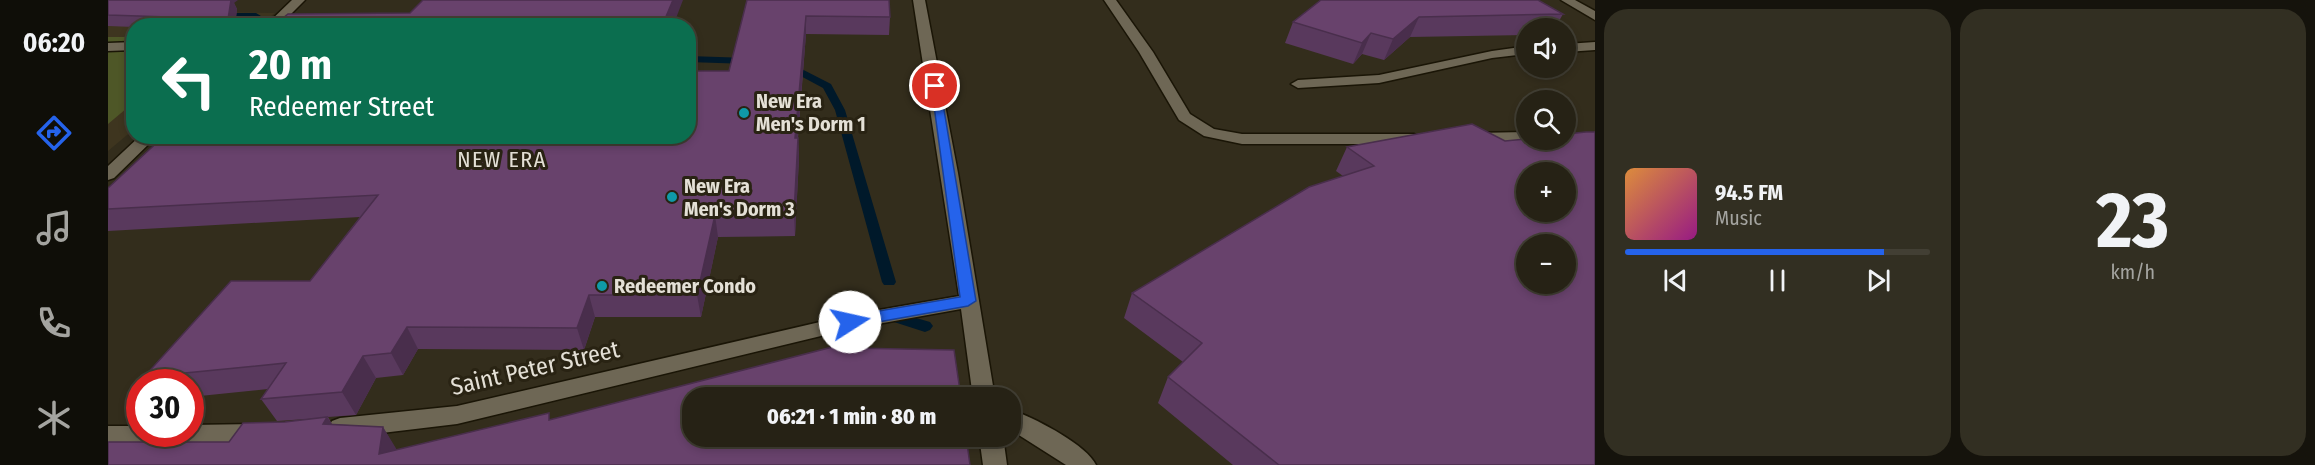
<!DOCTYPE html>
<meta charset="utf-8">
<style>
body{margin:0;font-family:"Fira Sans Condensed",sans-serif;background:#322f22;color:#f1f3f6;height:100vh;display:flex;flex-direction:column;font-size:22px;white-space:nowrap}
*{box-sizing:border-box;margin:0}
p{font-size:20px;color:#a4a4a0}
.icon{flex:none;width:33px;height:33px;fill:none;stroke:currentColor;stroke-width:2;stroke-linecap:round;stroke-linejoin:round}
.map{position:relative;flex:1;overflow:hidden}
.drawer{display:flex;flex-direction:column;gap:9px;padding:9px;background:#15130c;width:720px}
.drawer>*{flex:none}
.hud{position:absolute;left:18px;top:18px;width:570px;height:126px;border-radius:24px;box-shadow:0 3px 9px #0003,0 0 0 2px #423f34;background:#0b6e4f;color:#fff;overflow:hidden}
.tools{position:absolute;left:1408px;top:18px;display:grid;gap:12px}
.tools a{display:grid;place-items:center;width:60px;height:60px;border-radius:50%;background:#262215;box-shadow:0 3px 9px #0003,0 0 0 2px #423f34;font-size:30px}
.speed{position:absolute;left:18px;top:369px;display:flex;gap:12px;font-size:30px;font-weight:700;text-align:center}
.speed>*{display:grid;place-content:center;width:78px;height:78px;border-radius:50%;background:#262215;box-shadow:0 3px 9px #0003,0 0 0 2px #423f34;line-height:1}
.speed .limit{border:9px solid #d22;background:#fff;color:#111}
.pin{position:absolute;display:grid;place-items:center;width:51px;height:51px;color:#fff;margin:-26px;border:3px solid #fff;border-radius:50%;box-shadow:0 2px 6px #0007}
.me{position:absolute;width:66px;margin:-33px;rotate:80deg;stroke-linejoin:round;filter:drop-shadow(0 0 4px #0008)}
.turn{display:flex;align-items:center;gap:21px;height:126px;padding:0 24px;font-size:27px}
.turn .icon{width:78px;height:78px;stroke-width:2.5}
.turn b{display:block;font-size:42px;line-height:51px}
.drawer .widget{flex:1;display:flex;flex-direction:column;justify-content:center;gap:9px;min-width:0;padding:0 21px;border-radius:24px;background:#322f22}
.drawer .dial{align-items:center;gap:0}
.dial b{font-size:78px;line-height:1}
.song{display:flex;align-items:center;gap:18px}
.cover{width:72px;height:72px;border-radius:9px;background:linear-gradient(135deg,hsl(30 70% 55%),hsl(310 70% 35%))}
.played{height:6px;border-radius:3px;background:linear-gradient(90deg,#2563eb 85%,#423f34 85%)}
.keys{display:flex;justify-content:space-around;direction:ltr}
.drawer .tiles{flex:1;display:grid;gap:9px;grid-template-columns:repeat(2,1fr)}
.trip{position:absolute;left:574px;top:387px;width:339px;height:60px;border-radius:24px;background:#262215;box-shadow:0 3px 9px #0003,0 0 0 2px #423f34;font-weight:800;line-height:60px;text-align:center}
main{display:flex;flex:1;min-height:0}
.menu{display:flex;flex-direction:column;width:108px;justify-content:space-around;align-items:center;background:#0f0e08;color:#a4a4a0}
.menu .icon{width:42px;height:42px}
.menu .selected{color:#2563eb}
.menu b{font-size:27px;color:#f1f3f6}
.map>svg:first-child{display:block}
.built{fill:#3e351f}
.green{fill:#4e5727}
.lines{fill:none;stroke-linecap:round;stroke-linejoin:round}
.stream{fill:#00192a;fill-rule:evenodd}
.minor-casing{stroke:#1a1506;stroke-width:3}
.minor{fill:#6e6755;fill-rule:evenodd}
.wall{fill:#59395d}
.shaded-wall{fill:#492e4c}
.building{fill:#68426c;stroke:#492e4c;stroke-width:1.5;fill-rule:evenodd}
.route{fill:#2563eb;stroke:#184099;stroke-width:1.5}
.culture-dot{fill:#0f9aa8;stroke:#292313;stroke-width:2}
.labels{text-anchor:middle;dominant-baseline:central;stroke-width:6;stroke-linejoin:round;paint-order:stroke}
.poi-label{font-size:20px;font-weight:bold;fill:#e4e0d6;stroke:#292313;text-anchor:start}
.quarter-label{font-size:22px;letter-spacing:1.5px;fill:#e4e0d6;stroke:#292313}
.near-street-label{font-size:24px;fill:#e4e0d6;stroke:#292313}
</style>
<main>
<nav class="menu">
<b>06:20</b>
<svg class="icon selected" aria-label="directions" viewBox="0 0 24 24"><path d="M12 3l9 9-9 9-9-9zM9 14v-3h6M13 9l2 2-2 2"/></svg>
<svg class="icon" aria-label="music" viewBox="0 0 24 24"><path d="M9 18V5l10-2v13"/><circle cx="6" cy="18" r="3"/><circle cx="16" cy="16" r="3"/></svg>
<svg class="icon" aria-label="phone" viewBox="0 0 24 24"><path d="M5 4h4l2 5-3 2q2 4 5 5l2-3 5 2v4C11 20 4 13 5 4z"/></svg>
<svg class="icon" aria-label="climate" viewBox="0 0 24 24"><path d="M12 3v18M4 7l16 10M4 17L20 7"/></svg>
</nav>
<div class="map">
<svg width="1487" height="465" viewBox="0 0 1487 465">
<rect width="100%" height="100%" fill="#332d1c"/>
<path class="built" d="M93 12 167 13 152 25 26 26 25 130 0 151V24Z"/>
<path class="green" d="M0 37H26L25 103 0 124Z"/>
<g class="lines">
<path class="stream" d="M112 13H148L153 16 148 19 109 18 107 16Z
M580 56 641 58 646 61 641 64 580 62Z
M678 61 723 84 737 110 788 282 786 285H776L774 282 727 110 715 88 674 66 673 64Z
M791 313 822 322 825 326 822 330 817 332 786 322 783 318 786 314Z"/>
<g class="minor-casing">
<path id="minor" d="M184 0H197L171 26H157Z
M805 0H817L850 173 887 398H865L853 309 742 329 349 424 232 438 224 435 220 428 224 421 232 418 349 406 742 315 851 296Z
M996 0H1008L1045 52 1082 114 1106 129 1134 134H1306L1314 139 1306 144H1134L1096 136 1071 120 1031 52Z
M1453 0H1467L1487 11V20Z
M26 42V50L0 51V43Z
M1487 42V50L1458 52V44Z
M1419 46V54L1384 58 1271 83 1190 88 1183 84 1190 80 1271 75 1384 51Z
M1419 132V140H1424L1366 143 1358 138 1366 133Z
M32 136H49L6 178 0 180V166Z
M903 410C925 417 978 444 988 465H958L903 430Z
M151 424 159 427 163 434 159 441 151 444 0 446V426H32V434H82V425Z
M871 436H895L899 465H875Z"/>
</g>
<use href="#minor" class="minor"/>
</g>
<path class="wall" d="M0 0 126 3 129 9 127 26H26V27L0 26Z
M639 0 782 17 781 35 698 34 690 138 691 158 687 236 610 237 593 317H487L476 350 310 349 295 375 268 378 248 415 220 417 224 424 275 427 288 450 444 420 585 436 0 465 121 442 177 422 214 418 169 421 153 399 160 389 82 397V382H41L36 377 202 281 252 217 0 231V188L621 71Z
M1213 0 1455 14 1447 28H1419V35L1302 37 1276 60 1254 54 1245 64 1177 43 1185 22Z
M1364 124 1487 465H1125L1050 403 1060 377 1075 362 1016 318 1024 293 1235 176 1228 171 1239 147Z"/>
<path class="shaded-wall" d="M116 0H130L126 3 129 9 127 26H123L120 19Z
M565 0H575L565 26H554Z
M698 16V34L688 158 687 138Z
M1311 17 1302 37 1276 60 1285 39Z
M1263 33 1254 54 1245 64 1254 43Z
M690 138 691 158 687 236 686 214Z
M607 215 610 237 593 317 589 295Z
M481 295 487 317 476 350 469 328Z
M299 327 310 349 295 375 283 353Z
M255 356 268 378 248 415 234 392Z
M219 417 235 440 215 424Z
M275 427 289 450 271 454Z"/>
<path class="building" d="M0 0H123L120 19 0 15Z
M315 0H565L554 26H165L180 14 302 13Z
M639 0H781L782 17 698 16 687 138H690L686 214 607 215 589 295H481L469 328 299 327 283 353 255 356 234 392 153 399 178 363 36 377 123 281H202L270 195 0 209V188L56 136H580V71H621Z
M1213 0H1430L1455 14 1311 17 1285 39 1263 33 1254 43 1185 22Z
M1364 124 1397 141 1419 139V140H1458V134L1478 132H1487V465H1171L1060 377 1094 343 1024 293 1201 187 1266 166 1239 147ZM1419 172H1458V212H1419ZM1419 244H1458V284H1419Z
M740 343 742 348 846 350 853 398H585V436H858L862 465H0V442H121L135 423 177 422 219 417 215 424 275 427 271 454 441 413V420Z"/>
<path class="route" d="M823 84 832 86 868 301 860 306 742 327 736 326 734 322 742 316 852 297Z"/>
<g class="culture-dot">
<circle cx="636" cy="113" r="6"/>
<circle cx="564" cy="197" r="6"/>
<circle cx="494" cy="286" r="6"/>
</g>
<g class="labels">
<g class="poi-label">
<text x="648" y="101">New Era<tspan x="648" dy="23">Men's Dorm 1</tspan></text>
<text x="576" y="186">New Era<tspan x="576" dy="23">Men's Dorm 3</tspan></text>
<text x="506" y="286">Redeemer Condo</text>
</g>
<g class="quarter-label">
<text x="394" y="159">NEW ERA</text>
</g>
<g class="near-street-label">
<text transform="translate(427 368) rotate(-13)">Saint Peter Street</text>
</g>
</g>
</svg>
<div class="tools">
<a><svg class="icon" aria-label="sound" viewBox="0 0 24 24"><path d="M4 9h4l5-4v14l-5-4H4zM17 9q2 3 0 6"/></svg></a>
<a><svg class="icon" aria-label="search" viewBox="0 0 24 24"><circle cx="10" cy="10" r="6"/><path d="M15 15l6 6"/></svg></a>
<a>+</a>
<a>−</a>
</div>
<div class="speed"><div class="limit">30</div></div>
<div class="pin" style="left:827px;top:86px;background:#d93025"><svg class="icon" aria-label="arrive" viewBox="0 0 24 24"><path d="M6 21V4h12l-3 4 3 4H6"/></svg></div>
<svg class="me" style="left:742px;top:322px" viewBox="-20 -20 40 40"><circle r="19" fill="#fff"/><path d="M0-13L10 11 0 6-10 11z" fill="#2563eb"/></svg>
<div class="trip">06:21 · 1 min · 80 m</div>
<div class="hud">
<div class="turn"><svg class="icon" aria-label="left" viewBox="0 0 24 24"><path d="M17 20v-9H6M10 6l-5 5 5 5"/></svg><div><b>20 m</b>Redeemer Street</div></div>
</div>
</div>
<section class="drawer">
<div class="tiles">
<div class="widget">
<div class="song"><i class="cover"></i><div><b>94.5 FM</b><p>Music</p></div></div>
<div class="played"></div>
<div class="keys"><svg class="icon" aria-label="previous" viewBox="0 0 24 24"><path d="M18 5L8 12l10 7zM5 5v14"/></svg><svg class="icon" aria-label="pause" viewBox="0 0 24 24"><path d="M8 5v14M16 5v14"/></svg><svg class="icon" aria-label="next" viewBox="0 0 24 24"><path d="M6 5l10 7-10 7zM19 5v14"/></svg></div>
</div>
<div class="widget dial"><b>23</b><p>km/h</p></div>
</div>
</section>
</main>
